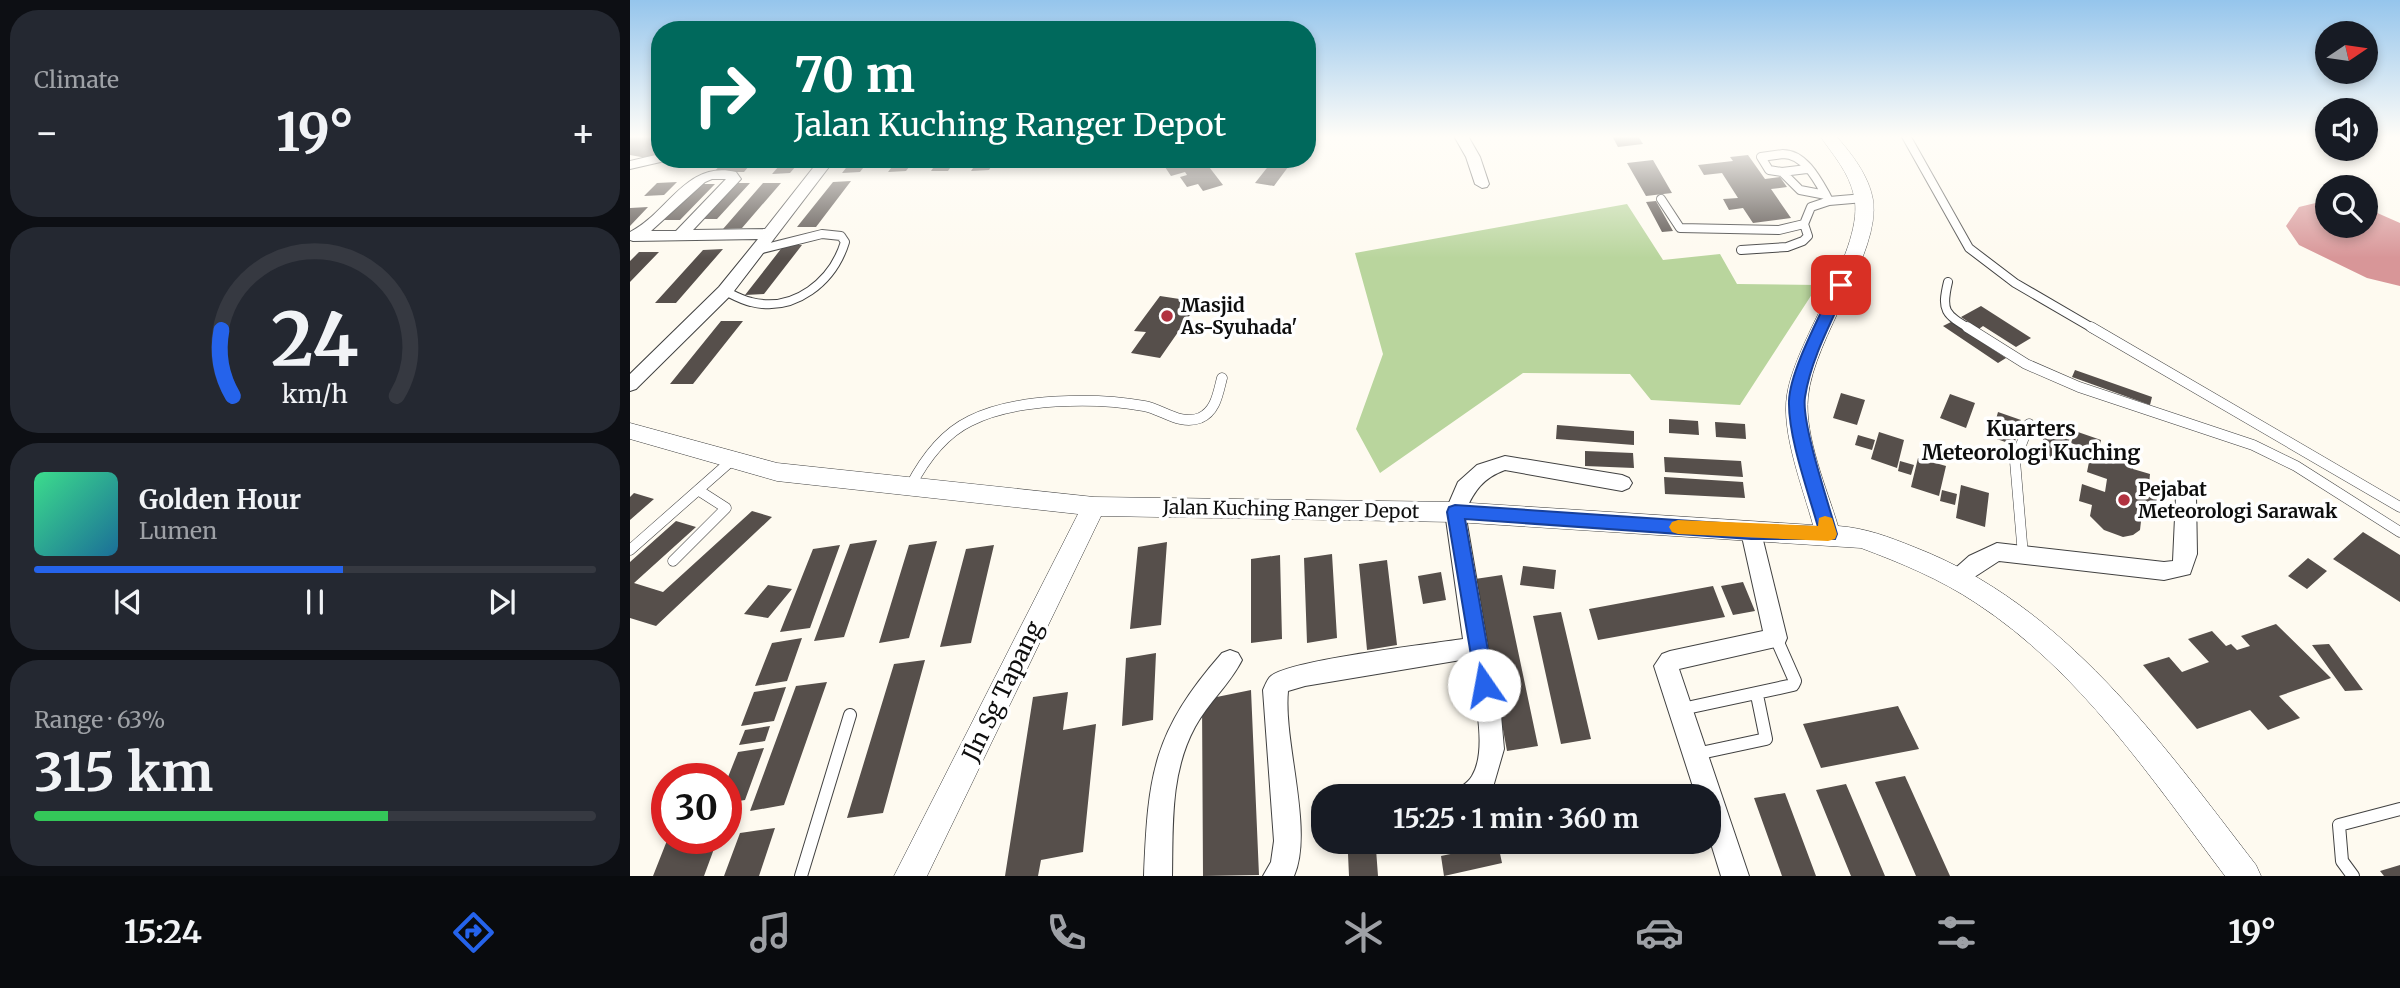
<!DOCTYPE html>
<meta charset="utf-8">
<style>
body{margin:0;font-family:Merriweather,serif;background:#242831;color:#f1f3f6;height:100vh;display:flex;flex-direction:column;font-size:26px;white-space:nowrap}
*{box-sizing:border-box;margin:0}
p{font-size:23px;color:#9ea1a6}
.icon{flex:none;width:38px;height:38px;fill:none;stroke:currentColor;stroke-width:2;stroke-linecap:round;stroke-linejoin:round}
.map{position:relative;flex:1;overflow:hidden}
.panel{display:flex;flex-direction:column;gap:10px;padding:10px;background:#0d0f14;width:630px}
.panel>*{flex:none}
.hud{position:absolute;left:21px;top:21px;width:665px;height:147px;border-radius:28px;box-shadow:0 4px 10px #0003;background:#00695c;color:#fff;overflow:hidden}
.needle{width:46px;rotate:77deg}
.tools{position:absolute;left:1685px;top:21px;display:grid;gap:14px}
.tools a{display:grid;place-items:center;width:63px;height:63px;border-radius:50%;background:#171b24;box-shadow:0 4px 10px #0003;font-size:35px}
.speed{position:absolute;left:21px;top:763px;display:flex;gap:14px;font-size:35px;font-weight:700;text-align:center}
.speed>*{display:grid;place-content:center;width:91px;height:91px;border-radius:50%;background:#171b24;box-shadow:0 4px 10px #0003;line-height:1}
.speed .limit{border:10px solid #d22;background:#fff;color:#111}
.pin{position:absolute;display:grid;place-items:center;width:60px;height:60px;color:#fff;margin:-30px;border-radius:14px;box-shadow:0 4px 10px #0006}
.me{position:absolute;width:77px;margin:-38px;rotate:348deg;stroke-linejoin:round;filter:drop-shadow(0 0 5px #0008)}
.turn{display:flex;align-items:center;gap:24px;height:147px;padding:0 28px;font-size:32px}
.turn .icon{width:91px;height:91px;stroke-width:2.5}
.turn b{display:block;font-size:49px;line-height:60px}
.big{font-size:52px;font-weight:700;line-height:1.1}
.panel .tile{flex:1;display:flex;flex-direction:column;justify-content:center;gap:10px;min-width:0;padding:0 24px;border-radius:28px;background:#242831}
.panel .dial{align-items:center;gap:0}
.dial svg{height:182px;overflow:visible;fill:none;stroke:#363941;stroke-width:7;stroke-linecap:round;text-anchor:middle}
.dial text{fill:#f1f3f6;stroke:none}
.song{display:flex;align-items:center;gap:21px}
.cover{width:84px;height:84px;border-radius:10px;background:linear-gradient(135deg,hsl(150 70% 55%),hsl(200 70% 35%))}
.played{height:7px;border-radius:4px;background:linear-gradient(90deg,#2563eb 55%,#363941 55%)}
.keys{display:flex;justify-content:space-around;direction:ltr}
.heat{display:flex;justify-content:space-between;align-items:center;font-size:38px;direction:ltr}
.charge{height:10px;border-radius:5px;background:linear-gradient(90deg,#34c759 63%,#363941 0)}
.trip{position:absolute;left:681px;top:784px;width:410px;height:70px;border-radius:28px;background:#171b24;box-shadow:0 4px 10px #0003;font-weight:700;line-height:70px;text-align:center}
.dock{display:flex;height:112px;justify-content:space-around;align-items:center;background:#090b0e;color:#9ea1a6}
.dock .icon{width:49px;height:49px}
.dock .on{color:#2563eb}
.dock b{font-size:32px;color:#f1f3f6}
main{display:flex;flex:1;min-height:0}
.map>svg:first-child{display:block}
.forest{fill:#b9d59d}
.lines{fill:none;stroke-linecap:round;stroke-linejoin:round}
.runway{fill:#d89698;fill-rule:evenodd}
.building{fill:#564f4b}
.service-far2-casing{stroke:#414141;stroke-width:10}
.service-far1-casing{stroke:#414141;stroke-width:11}
.service-casing{stroke:#414141;stroke-width:14}
.minor-casing{stroke:#414141;stroke-width:2}
.tertiary-casing{stroke:#414141;stroke-width:1}
.service-far2{stroke:#fff;stroke-width:8}
.service-far1{stroke:#fff;stroke-width:10}
.service{stroke:#fff;stroke-width:12}
.minor{fill:#fff;fill-rule:evenodd}
.tertiary{fill:#fff;fill-rule:evenodd}
.route{fill:#2563eb;stroke:#184099;stroke-width:2}
.slow{fill:#f59e0b}
.poi-dot{fill:#b13240;stroke:#fff;stroke-width:2.5}
.labels{text-anchor:middle;dominant-baseline:central;stroke-width:7;stroke-linejoin:round;paint-order:stroke}
.poi-label{font-size:19px;font-weight:bold;fill:#0e0e0e;stroke:#fff;text-anchor:start}
.street-label{font-size:19px;fill:#0e0e0e;stroke:#fff}
.neighbourhood-label{font-size:21px;font-weight:bold;fill:#0e0e0e;stroke:#fff}
.near-street-label{font-size:23px;fill:#0e0e0e;stroke:#fff}
</style>
<main>
<section class="panel">
<div class="tile"><p>Climate</p>
<div class="heat"><a>−</a><b class="big">19°</b><a>+</a></div>
</div>
<div class="tile dial"><svg viewBox="0 0 100 80">
<path d="M14 69A42 42 0 1 1 86 69"/>
<path d="M14 69A42 42 0 0 1 9 40" stroke="#2563eb"/>
<text x="50" y="56" font-size="32" font-weight="700">24</text>
<text x="50" y="72" font-size="11">km/h</text>
</svg></div>
<div class="tile">
<div class="song"><i class="cover"></i><div><b>Golden Hour</b><p>Lumen</p></div></div>
<div class="played"></div>
<div class="keys"><svg class="icon" aria-label="previous" viewBox="0 0 24 24"><path d="M18 5L8 12l10 7zM5 5v14"/></svg><svg class="icon" aria-label="pause" viewBox="0 0 24 24"><path d="M8 5v14M16 5v14"/></svg><svg class="icon" aria-label="next" viewBox="0 0 24 24"><path d="M6 5l10 7-10 7zM19 5v14"/></svg></div>
</div>
<div class="tile"><p>Range · 63%</p><b class="big">315 km</b><div class="charge"></div></div>
</section>
<div class="map">
<svg width="1770" height="876" viewBox="0 0 1770 876">
<rect width="100%" height="100%" fill="#fefaf0"/>
<path class="forest" d="M997 204 1033 260 1090 254 1107 284 1188 285 1110 405 1021 400 1000 374 893 373 750 473 726 429 753 354 725 253Z"/>
<g class="lines">
<path class="runway" d="M1698 200V226H1736V208L1770 223V286L1737 278 1669 245 1656 226 1669 207Z"/>
</g>
<path class="building" d="M0 136H30V154L22 159 0 155Z
M982 136H1008L1013 144 988 147Z
M1118 155 1135 179 1150 177 1157 187 1141 189 1161 218 1123 223 1113 208 1099 210 1093 199 1108 198 1092 173 1074 175 1068 165 1103 161 1100 157Z
M155 159H172L160 173 142 174Z
M223 159H240L230 172 212 173Z
M268 159H285L276 171 258 172Z
M309 159H326L318 171H301Z
M349 159H366L359 170 341 171Z
M538 159H573L593 185 573 191 568 184 557 187 550 177 557 175 555 172 541 176 531 161Z
M644 159H664L644 186 625 183Z
M124 160 114 172H84L94 161Z
M1023 160 1042 193 1016 196 997 163Z
M221 181 186 227H167L203 182Z
M47 182 34 195 14 196 27 183Z
M102 183H120L87 219H68Z
M133 183H151L112 228 93 229Z
M67 184H85L50 220H31Z
M1026 201 1043 231 1032 232 1016 202Z
M18 207 0 226V208Z
M154 245H172L134 294 115 295Z
M93 249 46 303H25L73 250Z
M9 252H29L0 282V261Z
M530 296 569 302 530 358 501 353 516 332 504 331Z
M1351 306 1401 338 1386 347 1353 326 1349 329 1331 317Z
M91 321H113L63 384H40Z
M1321 322 1376 358 1368 363 1313 326Z
M1445 370 1522 397 1520 405 1442 377Z
M1211 393 1235 400 1227 425 1203 418Z
M1320 394 1345 403 1336 428 1310 418Z
M1368 412 1391 420 1384 445 1361 437Z
M1039 419 1068 421 1069 435 1039 433Z
M1085 422 1115 424 1116 439 1086 437Z
M927 425 1004 431V445L926 439Z
M1416 429 1440 437 1433 463 1409 454Z
M1445 431 1471 440 1468 453 1441 443Z
M1249 432 1274 440 1267 468 1241 459Z
M1228 435 1245 440 1242 450 1225 445Z
M955 451 1003 453 1004 468 955 466Z
M1461 452 1477 457 1478 453 1504 462 1503 469 1520 474 1518 496 1532 500 1531 510 1513 504 1510 530 1503 535 1493 537 1474 530 1460 516 1462 505 1449 501 1452 484 1475 492 1477 479 1457 472Z
M1034 457 1111 461 1113 477 1035 472Z
M1288 458 1316 466 1309 496 1281 487Z
M1270 461 1284 465 1281 475 1268 471Z
M1034 477 1113 482 1115 498 1035 494Z
M1331 485 1359 493 1355 527 1326 518Z
M1312 490 1327 494 1325 505 1310 501Z
M4 493 24 499 0 520V497Z
M122 511 142 517 26 626 0 618V562L46 521 66 527 4 583 33 592Z
M1733 532 1770 555V602L1703 559Z
M247 540 214 637 184 641 220 544Z
M307 541 279 638 249 643 279 545Z
M537 542 531 625 500 629 508 547Z
M210 545 180 628 150 632 183 549Z
M364 545 341 643 310 647 336 549Z
M702 554 707 638 677 643 674 558Z
M650 555 652 639 621 643V559Z
M1678 558 1697 571 1677 589 1658 576Z
M757 560 767 645 737 650 729 564Z
M893 566 926 570 924 589 890 585Z
M811 572 816 600 793 604 788 576Z
M872 575 908 746 877 751 845 579Z
M1113 582 1125 611 1103 615 1091 586Z
M138 585 162 589 138 618 114 614Z
M1083 586 1095 617 968 640 959 609Z
M931 612 961 739 931 744 903 616Z
M1646 624 1701 678 1649 696 1670 718 1638 730 1620 710 1567 729 1513 665 1539 657 1552 672 1579 662 1558 639 1582 631 1596 646 1601 644 1607 650 1620 646 1611 636Z
M172 638 157 681 125 686 142 643Z
M1699 644 1733 690 1715 691 1682 645Z
M526 653 523 720 492 726 496 658Z
M295 660 253 813 217 818 264 664Z
M197 682 154 805 120 811 166 686Z
M156 687 144 721 111 726 124 692Z
M621 690 629 875 573 876 572 700Z
M438 692 433 730 466 724 453 852 411 860 408 876H375L403 697Z
M1268 706 1289 749 1191 768 1173 724Z
M140 726 135 741 109 745 115 730Z
M134 748 115 800 96 803V782L108 752Z
M1275 776 1320 876H1286L1245 782Z
M1216 784 1255 876H1221L1186 790Z
M1155 793 1186 876H1152L1124 798Z
M145 828 129 876H94L110 833Z
M38 838H88L74 876H23Z
M868 844 872 863 814 876 811 856Z
M746 849 748 876H719L718 854Z
M1770 865V876H1754L1750 871Z"/>
<g class="lines">
<g class="service-far2-casing">
<path id="service-far2" d="M1276 136 1339 248 1385 283 1464 329
M1153 154C1174 154 1187 179 1196 195L1170 190 1152 172 1139 170 1131 157Z
M1152 172 1177 169
M1196 195 1199 201
M1031 199 1050 228 1149 230 1174 224 1181 207 1199 201 1234 198
M1111 250 1157 247 1173 241 1178 236 1174 224
M1318 282C1311 311 1315 314 1340 329
M95 291C103 295 112 300 121 302 165 313 203 281 215 242L211 236 192 234 128 250"/>
</g>
<g class="service-far1-casing">
<path id="service-far1" d="M1337 327 1396 364 1449 387 1623 445 1666 466 1770 532
M1461 327 1770 507
M280 487C294 460 313 434 340 421 385 398 465 397 514 406 532 409 550 426 570 418 586 411 588 393 592 378
M0 550 101 461
M1393 555 1385 461 1399 424
M43 561 96 508 68 490"/>
</g>
<g class="service-casing">
<path id="service" d="M1052 709 1163 685 1165 681 1146 638
M1066 754 1136 739 1127 695
M171 876 220 715
M1723 876 1712 861 1709 825 1770 809"/>
</g>
<g class="minor-casing">
<path id="minor" d="M824 136H838L850 157 859 184 857 187 852 188 845 184 836 157Z
M30 154V159H36L35 161 0 169V161Z
M190 159H205L101 295 6 389 0 391V374L89 287 128 239 3 241 0 240V232C38 213 56 160 106 172L111 179 63 230 135 229ZM82 179H96L46 231H21L75 182Z
M875 456 992 475 999 478 1002 483 999 488 992 491 875 470C853 478 844 491 835 512L858 647 870 704 874 749 861 794 858 796H824C828 786 837 785 842 776 859 748 843 689 837 659L675 686 658 691C653 742 684 830 664 876H633L641 862 644 841 633 690C635 686 637 679 641 676 660 660 800 644 833 639L815 512 828 482 847 465Z
M1556 488 1563 490 1566 496 1567 554 1560 574 1534 580 1369 561 1329 587 1321 584 1318 578 1321 572 1339 556 1367 543 1534 562 1543 561 1546 496 1549 490Z
M1121 524 1128 526 1131 532 1157 638 1154 645 1049 669 1119 876H1091L1078 834V796H1066L1024 666 1032 654 1040 651 1133 631 1111 532 1114 526Z
M600 650 608 653 612 660C600 684 578 703 565 727 540 773 543 825 542 876H514C518 774 523 732 592 653Z"/>
</g>
<g class="tertiary-casing">
<path id="tertiary" d="M1190 136H1206C1222 154 1239 176 1243 200 1251 253 1184 337 1178 397 1174 436 1197 489 1208 526 1236 528 1259 537 1284 547 1435 605 1531 742 1626 865L1631 876H1595C1521 778 1450 671 1346 603 1310 579 1271 563 1231 548L825 522 471 516 297 876H264L448 514 147 481 0 439V423L147 463 464 497 825 502 1183 525C1173 488 1151 433 1157 395 1166 337 1236 247 1224 196 1219 172 1203 155 1190 136Z"/>
</g>
<use href="#service-far2" class="service-far2"/>
<use href="#service-far1" class="service-far1"/>
<use href="#service" class="service"/>
<use href="#minor" class="minor"/>
<use href="#tertiary" class="tertiary"/>
</g>
<linearGradient id="sky" x2="0" y2="1"><stop stop-color="#95c5ec"/><stop offset="0.53" stop-color="#fffdf8"/><stop offset="1" stop-color="#fffdf8" stop-opacity="0"/></linearGradient>
<rect width="1770" height="258" fill="url(#sky)"/>
<path class="route" d="M1211 281 1218 285C1202 321 1181 358 1175 397 1171 423 1199 505 1207 534L1205 539H1121L835 519 864 685 861 691 854 694 847 691 817 512 819 507 825 505 1121 525 1188 527C1178 491 1158 437 1159 401 1160 370 1191 314 1204 285Z"/>
<path class="slow" d="M1195 516 1202 518 1207 534 1205 539 1198 541 1048 534 1042 532 1039 527 1042 522 1048 520 1188 526 1189 518Z"/>
<g class="poi-dot">
<circle cx="537" cy="316" r="7"/>
<circle cx="1494" cy="500" r="7"/>
</g>
<g class="labels">
<g class="poi-label">
<text x="551" y="305">Masjid<tspan x="551" dy="22">As-Syuhada'</tspan></text>
<text x="1508" y="489">Pejabat<tspan x="1508" dy="22">Meteorologi Sarawak</tspan></text>
</g>
<g class="street-label">
<text transform="translate(661 509) rotate(1)">Jalan Kuching Ranger Depot</text>
</g>
<g class="neighbourhood-label">
<text x="1401" y="428">Kuarters<tspan x="1401" dy="24">Meteorologi Kuching</tspan></text>
</g>
<g class="near-street-label">
<text transform="translate(372 691) rotate(-64)">Jln Sg Tapang</text>
</g>
</g>
</svg>
<div class="tools">
<a><svg class="needle" viewBox="-14 -14 28 28"><path d="M0-13l5 13h-10z" fill="#e53935"/><path d="M0 13l5-13h-10z" fill="#9ea1a6"/></svg></a>
<a><svg class="icon" aria-label="sound" viewBox="0 0 24 24"><path d="M4 9h4l5-4v14l-5-4H4zM17 9q2 3 0 6"/></svg></a>
<a><svg class="icon" aria-label="search" viewBox="0 0 24 24"><circle cx="10" cy="10" r="6"/><path d="M15 15l6 6"/></svg></a>
</div>
<div class="speed"><div class="limit">30</div></div>
<div class="pin" style="left:1211px;top:285px;background:#d93025"><svg class="icon" aria-label="arrive" viewBox="0 0 24 24"><path d="M6 21V4h12l-3 4 3 4H6"/></svg></div>
<svg class="me" style="left:854px;top:685px" viewBox="-20 -20 40 40"><circle r="19" fill="#fff"/><path d="M0-13L10 11 0 6-10 11z" fill="#2563eb"/></svg>
<div class="trip">15:25 · 1 min · 360 m</div>
<div class="hud">
<div class="turn"><svg class="icon" aria-label="right" viewBox="0 0 24 24"><path d="M7 20v-9h11M14 6l5 5-5 5"/></svg><div><b>70 m</b>Jalan Kuching Ranger Depot</div></div>
</div>
</div>
</main>
<nav class="dock">
<b>15:24</b>
<svg class="icon on" aria-label="directions" viewBox="0 0 24 24"><path d="M12 3l9 9-9 9-9-9zM9 14v-3h6M13 9l2 2-2 2"/></svg>
<svg class="icon" aria-label="music" viewBox="0 0 24 24"><path d="M9 18V5l10-2v13"/><circle cx="6" cy="18" r="3"/><circle cx="16" cy="16" r="3"/></svg>
<svg class="icon" aria-label="phone" viewBox="0 0 24 24"><path d="M5 4h4l2 5-3 2q2 4 5 5l2-3 5 2v4C11 20 4 13 5 4z"/></svg>
<svg class="icon" aria-label="climate" viewBox="0 0 24 24"><path d="M12 3v18M4 7l16 10M4 17L20 7"/></svg>
<svg class="icon" aria-label="car" viewBox="0 0 24 24"><path d="M5 17H2v-5l4-1 3-4h7l3 4 3 1v5h-3M9 17h6M6 11h13"/><circle cx="7" cy="17" r="2"/><circle cx="17" cy="17" r="2"/></svg>
<svg class="icon" aria-label="filters" viewBox="0 0 24 24"><path d="M4 7h16M4 17h16"/><circle cx="9" cy="7" r="2"/><circle cx="15" cy="17" r="2"/></svg>
<b>19°</b>
</nav>
